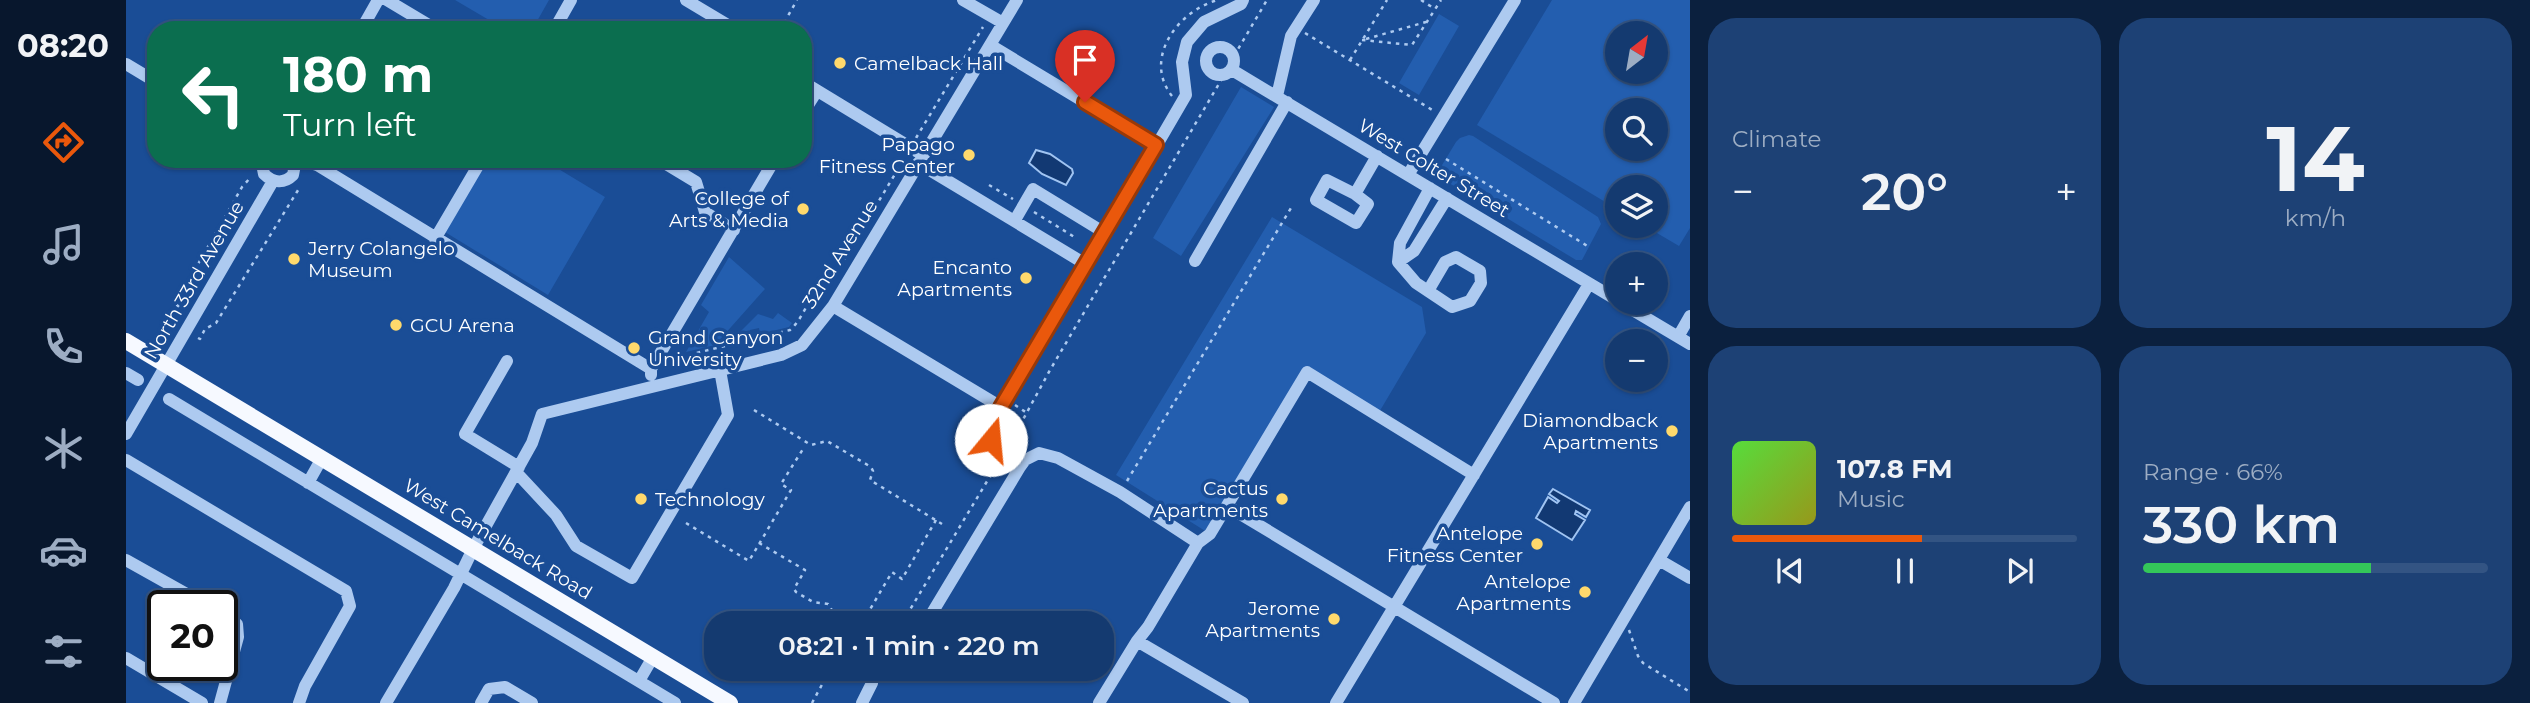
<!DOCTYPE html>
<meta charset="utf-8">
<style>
body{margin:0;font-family:Montserrat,sans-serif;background:#1d4175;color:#f1f3f6;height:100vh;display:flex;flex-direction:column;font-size:26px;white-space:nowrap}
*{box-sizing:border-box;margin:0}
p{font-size:23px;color:#9dadc3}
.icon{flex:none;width:38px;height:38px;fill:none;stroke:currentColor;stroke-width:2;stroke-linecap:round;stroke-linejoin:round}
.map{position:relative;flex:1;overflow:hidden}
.panel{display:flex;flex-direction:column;gap:18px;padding:18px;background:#0b203e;width:840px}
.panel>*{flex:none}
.hud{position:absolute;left:21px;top:21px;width:665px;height:147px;border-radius:28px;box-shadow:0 2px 5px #0004,0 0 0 2px #335483;background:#0b6e4f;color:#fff;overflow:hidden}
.needle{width:46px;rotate:31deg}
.buttons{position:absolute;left:1479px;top:21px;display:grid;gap:14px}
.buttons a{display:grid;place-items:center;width:63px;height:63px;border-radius:50%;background:#143a70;box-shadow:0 2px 5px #0004,0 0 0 2px #335483;font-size:35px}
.speed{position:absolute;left:21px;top:590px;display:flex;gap:14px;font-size:35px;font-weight:700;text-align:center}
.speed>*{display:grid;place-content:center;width:91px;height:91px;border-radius:50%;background:#143a70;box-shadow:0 2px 5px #0004,0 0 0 2px #335483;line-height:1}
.speed .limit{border:4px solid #111;border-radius:10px;background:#fff;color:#111}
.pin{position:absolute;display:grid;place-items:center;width:60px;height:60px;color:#fff;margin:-72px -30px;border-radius:50% 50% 50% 0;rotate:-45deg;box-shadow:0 0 7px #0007}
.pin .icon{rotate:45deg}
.me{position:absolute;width:77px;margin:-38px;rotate:17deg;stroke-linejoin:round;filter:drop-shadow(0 0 5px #0008)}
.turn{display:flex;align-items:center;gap:24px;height:147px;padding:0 21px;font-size:32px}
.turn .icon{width:91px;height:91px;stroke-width:2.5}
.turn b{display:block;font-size:49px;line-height:60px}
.big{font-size:52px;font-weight:600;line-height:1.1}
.panel .tile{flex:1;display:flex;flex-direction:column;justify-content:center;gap:10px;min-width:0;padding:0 24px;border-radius:28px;background:#1d4175}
.panel .dial{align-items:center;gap:0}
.dial b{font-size:91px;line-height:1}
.song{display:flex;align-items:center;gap:21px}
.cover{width:84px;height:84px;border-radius:10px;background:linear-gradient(135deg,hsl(110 70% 55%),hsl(60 70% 35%))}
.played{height:7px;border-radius:4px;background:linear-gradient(90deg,#ea580c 55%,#335483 55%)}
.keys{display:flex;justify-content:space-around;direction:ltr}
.heat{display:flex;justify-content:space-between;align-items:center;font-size:38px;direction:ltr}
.charge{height:10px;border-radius:5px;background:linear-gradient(90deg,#34c759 66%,#335483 0)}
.panel .tiles{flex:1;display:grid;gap:18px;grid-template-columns:repeat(2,1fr)}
.trip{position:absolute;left:578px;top:611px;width:410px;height:70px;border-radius:28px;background:#143a70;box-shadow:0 2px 5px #0004,0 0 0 2px #335483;font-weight:600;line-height:70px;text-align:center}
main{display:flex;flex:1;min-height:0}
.dock{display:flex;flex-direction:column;width:126px;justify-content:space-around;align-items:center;background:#08172d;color:#9dadc3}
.dock .icon{width:49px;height:49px}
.dock .selected{color:#ea580c}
.dock b{font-size:32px;color:#f1f3f6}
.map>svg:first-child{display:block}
.green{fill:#235eaf;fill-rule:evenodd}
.water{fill:#123973;stroke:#a0c4f2;stroke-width:2}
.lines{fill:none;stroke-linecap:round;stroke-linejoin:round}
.path{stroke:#adcaf0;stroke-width:2.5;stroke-dasharray:3.5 5;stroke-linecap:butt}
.minor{stroke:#adcaf0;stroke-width:12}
.major{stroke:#f6f9ff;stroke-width:16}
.route-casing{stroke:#983908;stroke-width:18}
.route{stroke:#ea580c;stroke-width:12}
.poi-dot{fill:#ffd96c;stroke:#1a4d96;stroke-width:2.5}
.labels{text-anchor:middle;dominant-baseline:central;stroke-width:7;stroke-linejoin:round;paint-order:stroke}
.poi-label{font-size:19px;fill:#fff;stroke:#1a4d96;text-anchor:end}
.street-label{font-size:19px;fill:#fff;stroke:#1a4d96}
</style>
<main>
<nav class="dock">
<b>08:20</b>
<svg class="icon selected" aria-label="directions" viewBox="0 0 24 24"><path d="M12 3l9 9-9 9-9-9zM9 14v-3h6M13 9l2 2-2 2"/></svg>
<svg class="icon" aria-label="music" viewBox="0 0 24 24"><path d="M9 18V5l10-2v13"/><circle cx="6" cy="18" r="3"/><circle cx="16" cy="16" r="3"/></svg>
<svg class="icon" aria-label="phone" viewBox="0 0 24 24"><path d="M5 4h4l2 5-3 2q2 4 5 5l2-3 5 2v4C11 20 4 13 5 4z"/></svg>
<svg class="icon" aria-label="climate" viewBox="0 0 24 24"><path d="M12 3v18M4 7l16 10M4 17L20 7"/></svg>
<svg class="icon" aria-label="car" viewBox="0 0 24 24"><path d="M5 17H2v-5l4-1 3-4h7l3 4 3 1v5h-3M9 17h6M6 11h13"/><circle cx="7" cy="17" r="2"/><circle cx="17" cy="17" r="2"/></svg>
<svg class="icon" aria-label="filters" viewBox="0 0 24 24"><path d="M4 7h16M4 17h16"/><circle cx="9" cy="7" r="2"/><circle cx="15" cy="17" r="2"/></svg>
</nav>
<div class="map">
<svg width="1564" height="703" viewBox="0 0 1564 703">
<rect width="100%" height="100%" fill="#1a4d96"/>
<path class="green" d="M329 0H423L406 30H380Z
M1426 0H1564V228L1553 246 1519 226H1530V187H1491V209L1351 125ZM1530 33V72H1491V33ZM1530 110V149H1491V110Z
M1313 14 1333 26 1293 95 1273 83Z
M1115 87 1148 107 1055 256 1027 238Z
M1343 135 1347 136 1472 217 1475 224 1456 260H1450L1310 175 1330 142 1334 138Z
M356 159H416L479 197 422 295 314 229Z
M1146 217 1296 307 1300 333 1252 414 1181 372 1084 534 990 475Z
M603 257 639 289 589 345 560 352 583 312 575 305Z
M652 313 666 323 663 327 634 334 633 328 624 330V335L604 342 632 314 647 319Z"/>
<path class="water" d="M910 150 924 154 946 169 947 173 940 185 916 174 903 163Z
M1427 489 1464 510 1460 517 1450 511 1449 514 1459 520 1446 540 1410 518 1422 497 1431 503 1433 501 1423 494Z"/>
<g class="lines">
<path class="path" d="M1295 0 1309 9
M654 30 671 0
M1179 33 1308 111
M1240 39 1300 22
M1236 40 1286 45 1315 0
M1108 56 1141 0
M1224 60 1261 0
M1046 96C1016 58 1053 10 1092 0
M790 138 857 27
M1320 159 1463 247
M863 185 887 199
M908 212 950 238
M53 315 54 308 50 304 51 301 116 187 125 177
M72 338 74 339 79 329 90 323 174 187
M546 359 664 330C681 315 680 294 702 286L778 159
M889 405 901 413
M628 410 685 445 701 441 745 467 747 471 744 480 816 524
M1001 481 1165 208
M560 523 623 561 665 490 655 484 677 449
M633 543 679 570 668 589 670 592 687 602 702 604 707 612 725 623
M702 623 707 614
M736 623 766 572 776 579 810 520
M776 623 887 438 924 370 1097 77
M1503 630 1512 656 1517 663 1564 692
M686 703 705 668"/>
<path class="minor" d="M261 0 311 30
M560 0 610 30
M837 0 877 23
M235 30 252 0
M428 30 445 0
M864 45 1030 145
M1080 61a14 14 0 1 1 28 0a14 14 0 1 1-28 0Z
M0 64 30 82
M1106 70 1491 300
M677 82 797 155
M1151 96 1165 36 1188 0
M677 113 691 91
M135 159 138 174C147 183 158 184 167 175L170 159
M532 159 570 182 579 212 608 230
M179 161 191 165 525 369
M1282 175 1389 0
M1304 188 1274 243 1272 262 1288 251 1321 198
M1229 194 1201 180 1190 200 1230 223 1242 204 1229 194 1251 156
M889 220 907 189 979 233
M309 239 356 159
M1069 261 1161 102
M1272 262 1290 283 1326 307 1344 301 1355 283 1354 271 1330 257 1319 262 1302 291
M961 265 1060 95 1056 62 1061 42 1078 22 1115 4 1117 0
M1495 303 1564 344
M707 306 875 407 961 265 792 163
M1552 337 1564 316
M381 361 339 434 393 467
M0 373 12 380
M525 375V369L649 159
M43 399 549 703
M0 434 147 181
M865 440 875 407
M0 460 220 591 224 606 179 686 173 703
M390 472 430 515 450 546 506 578 602 415 594 370
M182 483 196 458
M1101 506 1428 703
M0 560 82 606
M1533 560 1564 578
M800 623 894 467 899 460 913 453 932 458 994 492 1072 543 1084 534 1181 372 1348 475
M1011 641 1022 627 1072 543
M0 658 76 703
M513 681 527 657
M94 703 112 637 111 624 96 613
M260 703 328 588 347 549 406 443 416 414 655 355 676 345 707 306 891 0
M355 703 363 689 379 687 406 703
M736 703 746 683 747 668
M973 703 1011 641 1117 703
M1210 703 1463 284
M1448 703 1564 507"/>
<path class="major" d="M0 341 604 703"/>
</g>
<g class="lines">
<g class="route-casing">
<path id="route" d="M865 440 875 407 1030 145 959 102"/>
</g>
<use href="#route" class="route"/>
</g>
<g class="poi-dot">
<circle cx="714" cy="63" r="7"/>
<circle cx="843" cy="155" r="7"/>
<circle cx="677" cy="209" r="7"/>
<circle cx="168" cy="259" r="7"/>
<circle cx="900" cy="278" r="7"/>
<circle cx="270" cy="325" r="7"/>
<circle cx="508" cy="348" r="7"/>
<circle cx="1546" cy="431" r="7"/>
<circle cx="515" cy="499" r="7"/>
<circle cx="1156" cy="499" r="7"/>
<circle cx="1411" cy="544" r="7"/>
<circle cx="1459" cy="592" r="7"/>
<circle cx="1208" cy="619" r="7"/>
</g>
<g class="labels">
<g class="poi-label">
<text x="728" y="63" text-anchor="start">Camelback Hall</text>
<text x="829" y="144">Papago<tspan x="829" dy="22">Fitness Center</tspan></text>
<text x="663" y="198">College of<tspan x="663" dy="22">Arts &amp; Media</tspan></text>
<text x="182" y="248" text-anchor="start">Jerry Colangelo<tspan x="182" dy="22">Museum</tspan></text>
<text x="886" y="267">Encanto<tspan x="886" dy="22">Apartments</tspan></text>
<text x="284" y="325" text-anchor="start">GCU Arena</text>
<text x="522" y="337" text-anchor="start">Grand Canyon<tspan x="522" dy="22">University</tspan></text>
<text x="1532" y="420">Diamondback<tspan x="1532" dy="22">Apartments</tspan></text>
<text x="1142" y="488">Cactus<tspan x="1142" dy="22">Apartments</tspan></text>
<text x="529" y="499" text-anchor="start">Technology</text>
<text x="1397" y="533">Antelope<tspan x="1397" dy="22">Fitness Center</tspan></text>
<text x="1445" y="581">Antelope<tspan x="1445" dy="22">Apartments</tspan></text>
<text x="1194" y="608">Jerome<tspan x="1194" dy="22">Apartments</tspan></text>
</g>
<g class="street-label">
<text transform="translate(1308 168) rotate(31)">West Colter Street</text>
<text transform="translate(714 254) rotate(-58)">32nd Avenue</text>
<text transform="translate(68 280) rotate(-60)">North 33rd Avenue</text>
<text transform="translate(372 539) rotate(31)">West Camelback Road</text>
</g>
</g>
</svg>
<div class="buttons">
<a><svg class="needle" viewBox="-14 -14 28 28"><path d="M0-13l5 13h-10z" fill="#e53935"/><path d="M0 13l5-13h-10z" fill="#9dadc3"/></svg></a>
<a><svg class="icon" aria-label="search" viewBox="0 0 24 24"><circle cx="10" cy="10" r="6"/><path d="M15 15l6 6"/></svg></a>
<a><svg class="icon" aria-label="layers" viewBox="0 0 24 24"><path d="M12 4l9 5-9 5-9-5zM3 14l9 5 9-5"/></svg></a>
<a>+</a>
<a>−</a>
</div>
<div class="speed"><div class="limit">20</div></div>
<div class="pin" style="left:959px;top:102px;background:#d93025"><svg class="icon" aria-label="arrive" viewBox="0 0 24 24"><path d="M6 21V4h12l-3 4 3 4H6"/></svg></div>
<svg class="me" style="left:865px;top:440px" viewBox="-20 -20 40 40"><circle r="19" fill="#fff"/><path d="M0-13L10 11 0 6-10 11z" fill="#ea580c"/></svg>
<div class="trip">08:21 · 1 min · 220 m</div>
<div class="hud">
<div class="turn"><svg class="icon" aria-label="left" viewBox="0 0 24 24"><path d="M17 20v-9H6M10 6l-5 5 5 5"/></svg><div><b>180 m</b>Turn left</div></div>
</div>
</div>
<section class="panel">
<div class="tiles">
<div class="tile"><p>Climate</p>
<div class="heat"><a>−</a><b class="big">20°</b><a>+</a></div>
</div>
<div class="tile dial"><b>14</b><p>km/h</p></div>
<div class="tile">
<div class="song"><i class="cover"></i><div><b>107.8 FM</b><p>Music</p></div></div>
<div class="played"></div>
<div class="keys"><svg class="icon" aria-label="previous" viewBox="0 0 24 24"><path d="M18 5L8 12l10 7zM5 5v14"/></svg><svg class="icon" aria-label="pause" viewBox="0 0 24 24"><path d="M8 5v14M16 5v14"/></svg><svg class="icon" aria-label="next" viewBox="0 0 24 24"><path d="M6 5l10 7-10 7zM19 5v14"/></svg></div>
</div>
<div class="tile"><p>Range · 66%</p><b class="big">330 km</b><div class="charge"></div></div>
</div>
</section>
</main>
